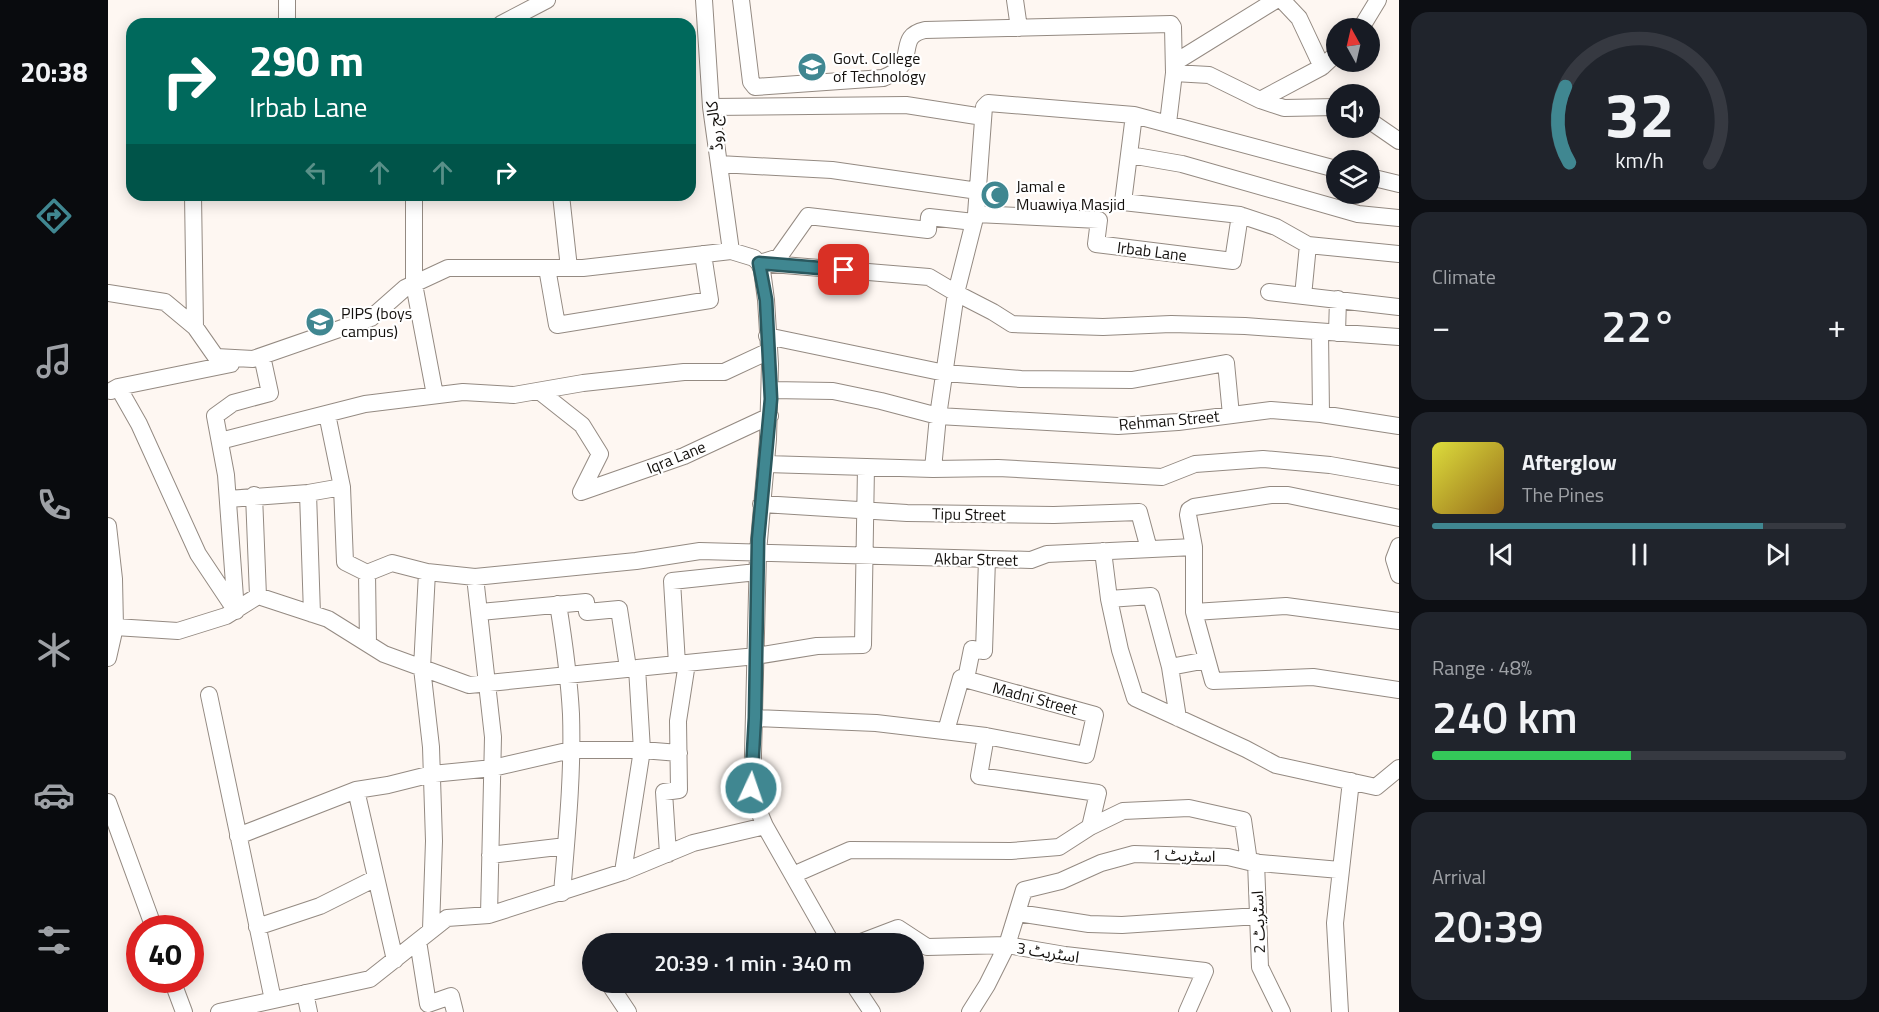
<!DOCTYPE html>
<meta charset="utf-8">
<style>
body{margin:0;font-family:"Titillium Web","Noto Sans Arabic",sans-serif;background:#20242c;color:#f1f3f6;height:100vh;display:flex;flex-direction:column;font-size:22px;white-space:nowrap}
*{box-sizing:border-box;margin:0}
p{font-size:20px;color:#9ea1a6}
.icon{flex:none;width:33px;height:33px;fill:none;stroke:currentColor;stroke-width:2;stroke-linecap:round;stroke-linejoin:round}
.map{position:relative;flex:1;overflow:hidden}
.panel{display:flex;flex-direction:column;gap:12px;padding:12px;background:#0d0f14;width:480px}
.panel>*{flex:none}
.top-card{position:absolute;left:18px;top:18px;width:570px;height:183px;border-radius:18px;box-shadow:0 3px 15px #0003;background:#00695c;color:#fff;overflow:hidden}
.needle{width:39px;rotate:352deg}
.buttons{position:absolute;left:1218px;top:18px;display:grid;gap:12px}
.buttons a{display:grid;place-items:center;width:54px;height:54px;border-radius:50%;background:#171b24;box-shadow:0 3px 15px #0003;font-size:30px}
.speed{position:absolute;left:18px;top:915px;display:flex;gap:12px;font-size:30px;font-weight:700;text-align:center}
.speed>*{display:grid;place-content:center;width:78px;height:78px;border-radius:50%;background:#171b24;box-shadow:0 3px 15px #0003;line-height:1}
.speed .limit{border:9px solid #d22;background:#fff;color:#111}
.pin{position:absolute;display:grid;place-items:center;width:51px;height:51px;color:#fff;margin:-26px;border-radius:12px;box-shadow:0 3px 9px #0006}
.me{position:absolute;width:66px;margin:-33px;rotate:3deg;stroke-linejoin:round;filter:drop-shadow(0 0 4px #0008)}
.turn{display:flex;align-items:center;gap:21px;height:126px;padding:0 24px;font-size:27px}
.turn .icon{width:78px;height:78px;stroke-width:2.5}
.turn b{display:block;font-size:42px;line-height:51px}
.lanes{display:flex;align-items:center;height:57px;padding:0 24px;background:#0003;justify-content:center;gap:30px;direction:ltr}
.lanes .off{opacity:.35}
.big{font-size:45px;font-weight:600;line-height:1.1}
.panel .tile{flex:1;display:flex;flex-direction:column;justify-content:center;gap:9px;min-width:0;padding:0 21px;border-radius:18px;background:#20242c}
.panel .dial{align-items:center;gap:0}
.dial svg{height:156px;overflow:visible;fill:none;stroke:#363941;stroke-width:7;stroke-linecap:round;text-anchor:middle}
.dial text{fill:#f1f3f6;stroke:none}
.song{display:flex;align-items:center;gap:18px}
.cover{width:72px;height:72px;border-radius:9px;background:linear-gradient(135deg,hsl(60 70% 55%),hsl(40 70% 35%))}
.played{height:6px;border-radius:3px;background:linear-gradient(90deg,#408791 80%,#363941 80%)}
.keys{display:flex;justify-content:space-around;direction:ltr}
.heat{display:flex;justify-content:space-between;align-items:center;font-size:33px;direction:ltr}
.charge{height:9px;border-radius:4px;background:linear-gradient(90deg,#34c759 48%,#363941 0)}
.trip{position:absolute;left:474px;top:933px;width:342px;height:60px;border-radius:30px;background:#171b24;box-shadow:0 3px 15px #0003;font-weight:600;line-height:60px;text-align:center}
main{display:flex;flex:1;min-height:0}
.menu{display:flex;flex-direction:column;width:108px;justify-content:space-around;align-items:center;background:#090b0e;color:#9ea1a6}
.menu .icon{width:42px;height:42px}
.menu .on{color:#408791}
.menu b{font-size:27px;color:#f1f3f6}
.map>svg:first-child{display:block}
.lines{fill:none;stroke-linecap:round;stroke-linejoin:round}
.minor-casing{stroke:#948a82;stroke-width:18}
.minor{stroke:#fff;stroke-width:16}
.route-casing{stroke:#2a585e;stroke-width:15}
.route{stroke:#408791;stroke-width:10}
.labels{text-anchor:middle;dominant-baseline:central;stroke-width:4.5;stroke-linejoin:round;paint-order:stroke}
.poi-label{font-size:16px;fill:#13100d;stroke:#fff;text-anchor:start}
.street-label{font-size:16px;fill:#13100d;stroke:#fff}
</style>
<main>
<nav class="menu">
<b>20:38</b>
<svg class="icon on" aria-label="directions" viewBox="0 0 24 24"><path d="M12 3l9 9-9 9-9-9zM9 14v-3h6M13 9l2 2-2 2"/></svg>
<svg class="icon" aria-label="music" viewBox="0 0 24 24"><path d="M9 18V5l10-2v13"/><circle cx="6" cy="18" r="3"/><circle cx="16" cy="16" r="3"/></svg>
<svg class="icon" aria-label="phone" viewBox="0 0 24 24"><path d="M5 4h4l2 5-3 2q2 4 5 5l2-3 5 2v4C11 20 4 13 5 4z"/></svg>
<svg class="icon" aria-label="climate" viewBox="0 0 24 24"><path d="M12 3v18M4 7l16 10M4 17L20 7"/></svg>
<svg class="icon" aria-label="car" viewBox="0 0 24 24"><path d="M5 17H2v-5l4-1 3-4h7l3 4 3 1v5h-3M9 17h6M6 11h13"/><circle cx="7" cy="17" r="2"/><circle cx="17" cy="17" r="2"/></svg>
<svg class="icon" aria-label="filters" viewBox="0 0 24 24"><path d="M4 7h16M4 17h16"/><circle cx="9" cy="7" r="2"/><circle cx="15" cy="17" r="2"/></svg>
</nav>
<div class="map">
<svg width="1291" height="1012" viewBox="0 0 1291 1012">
<rect width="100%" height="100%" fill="#fef7f2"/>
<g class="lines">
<g class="minor-casing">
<path id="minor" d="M596 0 603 107 623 251
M633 0 643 82 647 87 775 78C814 63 785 37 817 30L1063 24 1065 27 1066 73
M907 0 911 28
M179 24V0
M393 24 439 0
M1253 28 1270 0
M1066 63 1168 0
M1214 67 1228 54
M1152 100 1176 108 1228 107
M603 107 798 105 875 117
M1026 115 1015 202 1132 215 1168 227 1200 245 1291 254
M1262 121 1291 141
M1060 123 1066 73 1101 75 1152 100 1214 67 1191 18 1174 0
M1022 155 1074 164 1250 214 1291 218
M611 164 724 170 870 191
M1262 177 1291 184
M85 195 87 327
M306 195V284L327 395
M453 195 461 268
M868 214 876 107 880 103 1026 115 1228 169
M655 262 671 257 700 216 820 230 821 217 866 222
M651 263 821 277 848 293 868 214 991 220 988 244 1125 261 1132 215
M439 268 449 325 602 300 595 254
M1161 292 1291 307
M0 293 57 302 87 327 108 357 145 359 263 318 297 288 340 268H475L623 251 646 258 651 263 654 270 658 300 662 364 660 439 650 552 644 795 657 826 724 944
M1195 296 1200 245
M1212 332 1213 414
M1229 333 1230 299
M659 336 837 373 913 379 1024 380 1118 363 1123 415
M10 387 31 424 90 554 126 608
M663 390 725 391 773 401 830 416 1010 426 1070 422 1163 410 1213 414 1291 426
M3 391 10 387 123 364
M431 391 474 425 492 454 473 492
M219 414 234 487 237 562 259 573 284 563 319 572 367 577 528 561 592 551 923 560 939 554 1086 547
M112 441 257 404 355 392 406 395 475 383 576 372H616L661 351
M658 464 825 469 830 416 848 293 885 312 904 324 995 327 1063 324 1137 326 1291 337
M825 469 890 468 1054 477 1087 464 1155 459 1222 465 1291 477
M473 492 576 456 662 416
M200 493 204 614
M146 495 150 596
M120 499 200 493 234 487
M653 504 799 513 946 515 1031 512 1041 549
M1291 518 1180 495H1163L1086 507 1081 510 1080 515 1086 547V612L1105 681 1205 677 1291 690
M0 526 6 579 7 627 0 658
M1291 546 1286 559 1291 575
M995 551 1001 599 1043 596 1062 667 1070 718
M319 572 314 668 323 747 326 841 323 929
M259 573 260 644
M367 577 385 737 381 915
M1001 599 1012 650 1027 698 1138 749 1168 765 1268 787 1291 768
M450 604C456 641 461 677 463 714 465 774 459 833 454 893
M128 611 118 475 107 416 125 403 162 393 154 356
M372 612 478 602 479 612 511 609 520 668
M1086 612 1178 606 1291 621
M7 627 70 631 118 616 150 596 220 619 276 654 361 685 648 656 709 646 755 645 758 467
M569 664 564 581 649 572
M1062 667 1099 660
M858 679 864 649 876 651 879 559
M101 695 165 1000
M647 718 768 723 878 736 978 755 987 715 853 678 838 731
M878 736 871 776 990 793 982 827
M248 790 287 960
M0 802 46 928
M130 836 248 790 280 785 324 774 385 768 463 750H534L571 753
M560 854 556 792 571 790 570 721 579 663
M382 855 458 846
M1148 862 1152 967 1174 1012
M515 872 534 750 529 668
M685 875 742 850 903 851 951 847 982 827 1015 811 1081 808 1135 820 1141 862
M910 913 981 924 1014 925 1150 916
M149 927 212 906 268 878
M310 941 320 1004 343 996 347 1012
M748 944 790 928 819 947 899 945 957 955 1097 971 1079 1012
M64 980 76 1012
M744 982 764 1012
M502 985 520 1012
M197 993 201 1012
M111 1012 262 979 339 918 381 915 515 872 585 843 657 826
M862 1012 879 985 899 945 916 890 953 881 993 863 1026 854 1120 857 1141 862 1232 870
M1232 1012 1227 923 1243 781"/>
</g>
<use href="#minor" class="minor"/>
</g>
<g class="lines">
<g class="route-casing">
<path id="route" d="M643 788 647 718 650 539 663 399 658 300 651 263 736 270"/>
</g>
<use href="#route" class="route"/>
</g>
<defs>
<g id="university-disc" transform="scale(1.5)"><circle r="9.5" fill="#408791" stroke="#fff"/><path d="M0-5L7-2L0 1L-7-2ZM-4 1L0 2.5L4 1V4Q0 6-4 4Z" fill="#fff"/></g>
<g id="mosque-disc" transform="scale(1.5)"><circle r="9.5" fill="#408791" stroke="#fff"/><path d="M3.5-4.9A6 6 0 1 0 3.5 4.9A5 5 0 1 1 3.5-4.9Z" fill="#fff"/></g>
<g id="school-disc" transform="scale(1.5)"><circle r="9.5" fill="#408791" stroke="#fff"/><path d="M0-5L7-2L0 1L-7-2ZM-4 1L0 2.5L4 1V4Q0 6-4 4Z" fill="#fff"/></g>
</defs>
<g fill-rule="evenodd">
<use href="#university-disc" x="704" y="67"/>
<use href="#mosque-disc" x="887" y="195"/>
<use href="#school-disc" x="212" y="322"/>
</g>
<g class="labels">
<g class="poi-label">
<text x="725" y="58">Govt. College<tspan x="725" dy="18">of Technology</tspan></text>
<text x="908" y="186">Jamal e<tspan x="908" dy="18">Muawiya Masjid</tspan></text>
<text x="233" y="313">PIPS (boys<tspan x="233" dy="18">campus)</tspan></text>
</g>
<g class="street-label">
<text transform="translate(606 126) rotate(-97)">کالج روڈ</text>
<text transform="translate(1044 251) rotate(7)">Irbab Lane</text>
<text transform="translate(1061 420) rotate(-5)">Rehman Street</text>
<text transform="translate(568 457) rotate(-22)">Iqra Lane</text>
<text transform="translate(861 514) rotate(1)">Tipu Street</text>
<text transform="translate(868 559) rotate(1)">Akbar Street</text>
<text transform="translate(927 698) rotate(15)">Madni Street</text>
<text transform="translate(1076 855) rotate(2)">اسٹریٹ 1</text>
<text transform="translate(1150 922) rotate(-92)">اسٹریٹ 2</text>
<text transform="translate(940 952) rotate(9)">اسٹریٹ 3</text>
</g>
</g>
</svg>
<div class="buttons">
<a><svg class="needle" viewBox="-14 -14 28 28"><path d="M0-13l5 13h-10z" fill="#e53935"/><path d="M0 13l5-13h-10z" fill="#9ea1a6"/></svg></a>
<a><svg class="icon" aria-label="sound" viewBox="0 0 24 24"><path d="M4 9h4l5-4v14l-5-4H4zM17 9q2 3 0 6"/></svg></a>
<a><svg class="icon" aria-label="layers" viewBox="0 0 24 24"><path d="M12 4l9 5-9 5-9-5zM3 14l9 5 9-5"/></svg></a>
</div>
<div class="speed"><div class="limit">40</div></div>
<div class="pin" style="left:736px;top:270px;background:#d93025"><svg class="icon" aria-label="arrive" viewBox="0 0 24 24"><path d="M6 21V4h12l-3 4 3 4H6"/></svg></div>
<svg class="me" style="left:643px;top:788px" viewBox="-20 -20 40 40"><circle r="17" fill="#408791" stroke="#fff" stroke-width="3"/><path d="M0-11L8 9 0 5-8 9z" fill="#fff"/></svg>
<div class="trip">20:39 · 1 min · 340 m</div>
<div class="top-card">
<div class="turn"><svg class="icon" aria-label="right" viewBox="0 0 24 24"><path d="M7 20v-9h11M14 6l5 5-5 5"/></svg><div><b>290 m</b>Irbab Lane</div></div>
<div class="lanes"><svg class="icon off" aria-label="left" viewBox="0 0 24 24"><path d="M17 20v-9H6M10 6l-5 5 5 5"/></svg><svg class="icon off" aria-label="ahead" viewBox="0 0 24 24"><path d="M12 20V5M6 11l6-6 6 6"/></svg><svg class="icon off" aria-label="ahead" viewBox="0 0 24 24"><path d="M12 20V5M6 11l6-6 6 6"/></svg><svg class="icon" aria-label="right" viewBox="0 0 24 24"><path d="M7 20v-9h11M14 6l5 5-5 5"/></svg></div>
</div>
</div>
<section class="panel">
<div class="tile dial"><svg viewBox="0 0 100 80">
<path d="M14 69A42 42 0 1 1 86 69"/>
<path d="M14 69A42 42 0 0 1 12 30" stroke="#408791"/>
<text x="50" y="56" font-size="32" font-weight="700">32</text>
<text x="50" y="72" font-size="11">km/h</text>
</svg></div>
<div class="tile"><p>Climate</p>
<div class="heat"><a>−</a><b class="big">22°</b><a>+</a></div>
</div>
<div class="tile">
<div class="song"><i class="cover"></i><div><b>Afterglow</b><p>The Pines</p></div></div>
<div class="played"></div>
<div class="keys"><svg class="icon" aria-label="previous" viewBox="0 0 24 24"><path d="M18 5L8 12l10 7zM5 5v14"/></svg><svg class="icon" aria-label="pause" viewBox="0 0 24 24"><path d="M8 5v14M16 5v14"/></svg><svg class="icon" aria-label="next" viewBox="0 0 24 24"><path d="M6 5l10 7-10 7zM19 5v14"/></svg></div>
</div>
<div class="tile"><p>Range · 48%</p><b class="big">240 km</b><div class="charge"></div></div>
<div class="tile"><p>Arrival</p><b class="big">20:39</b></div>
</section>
</main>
